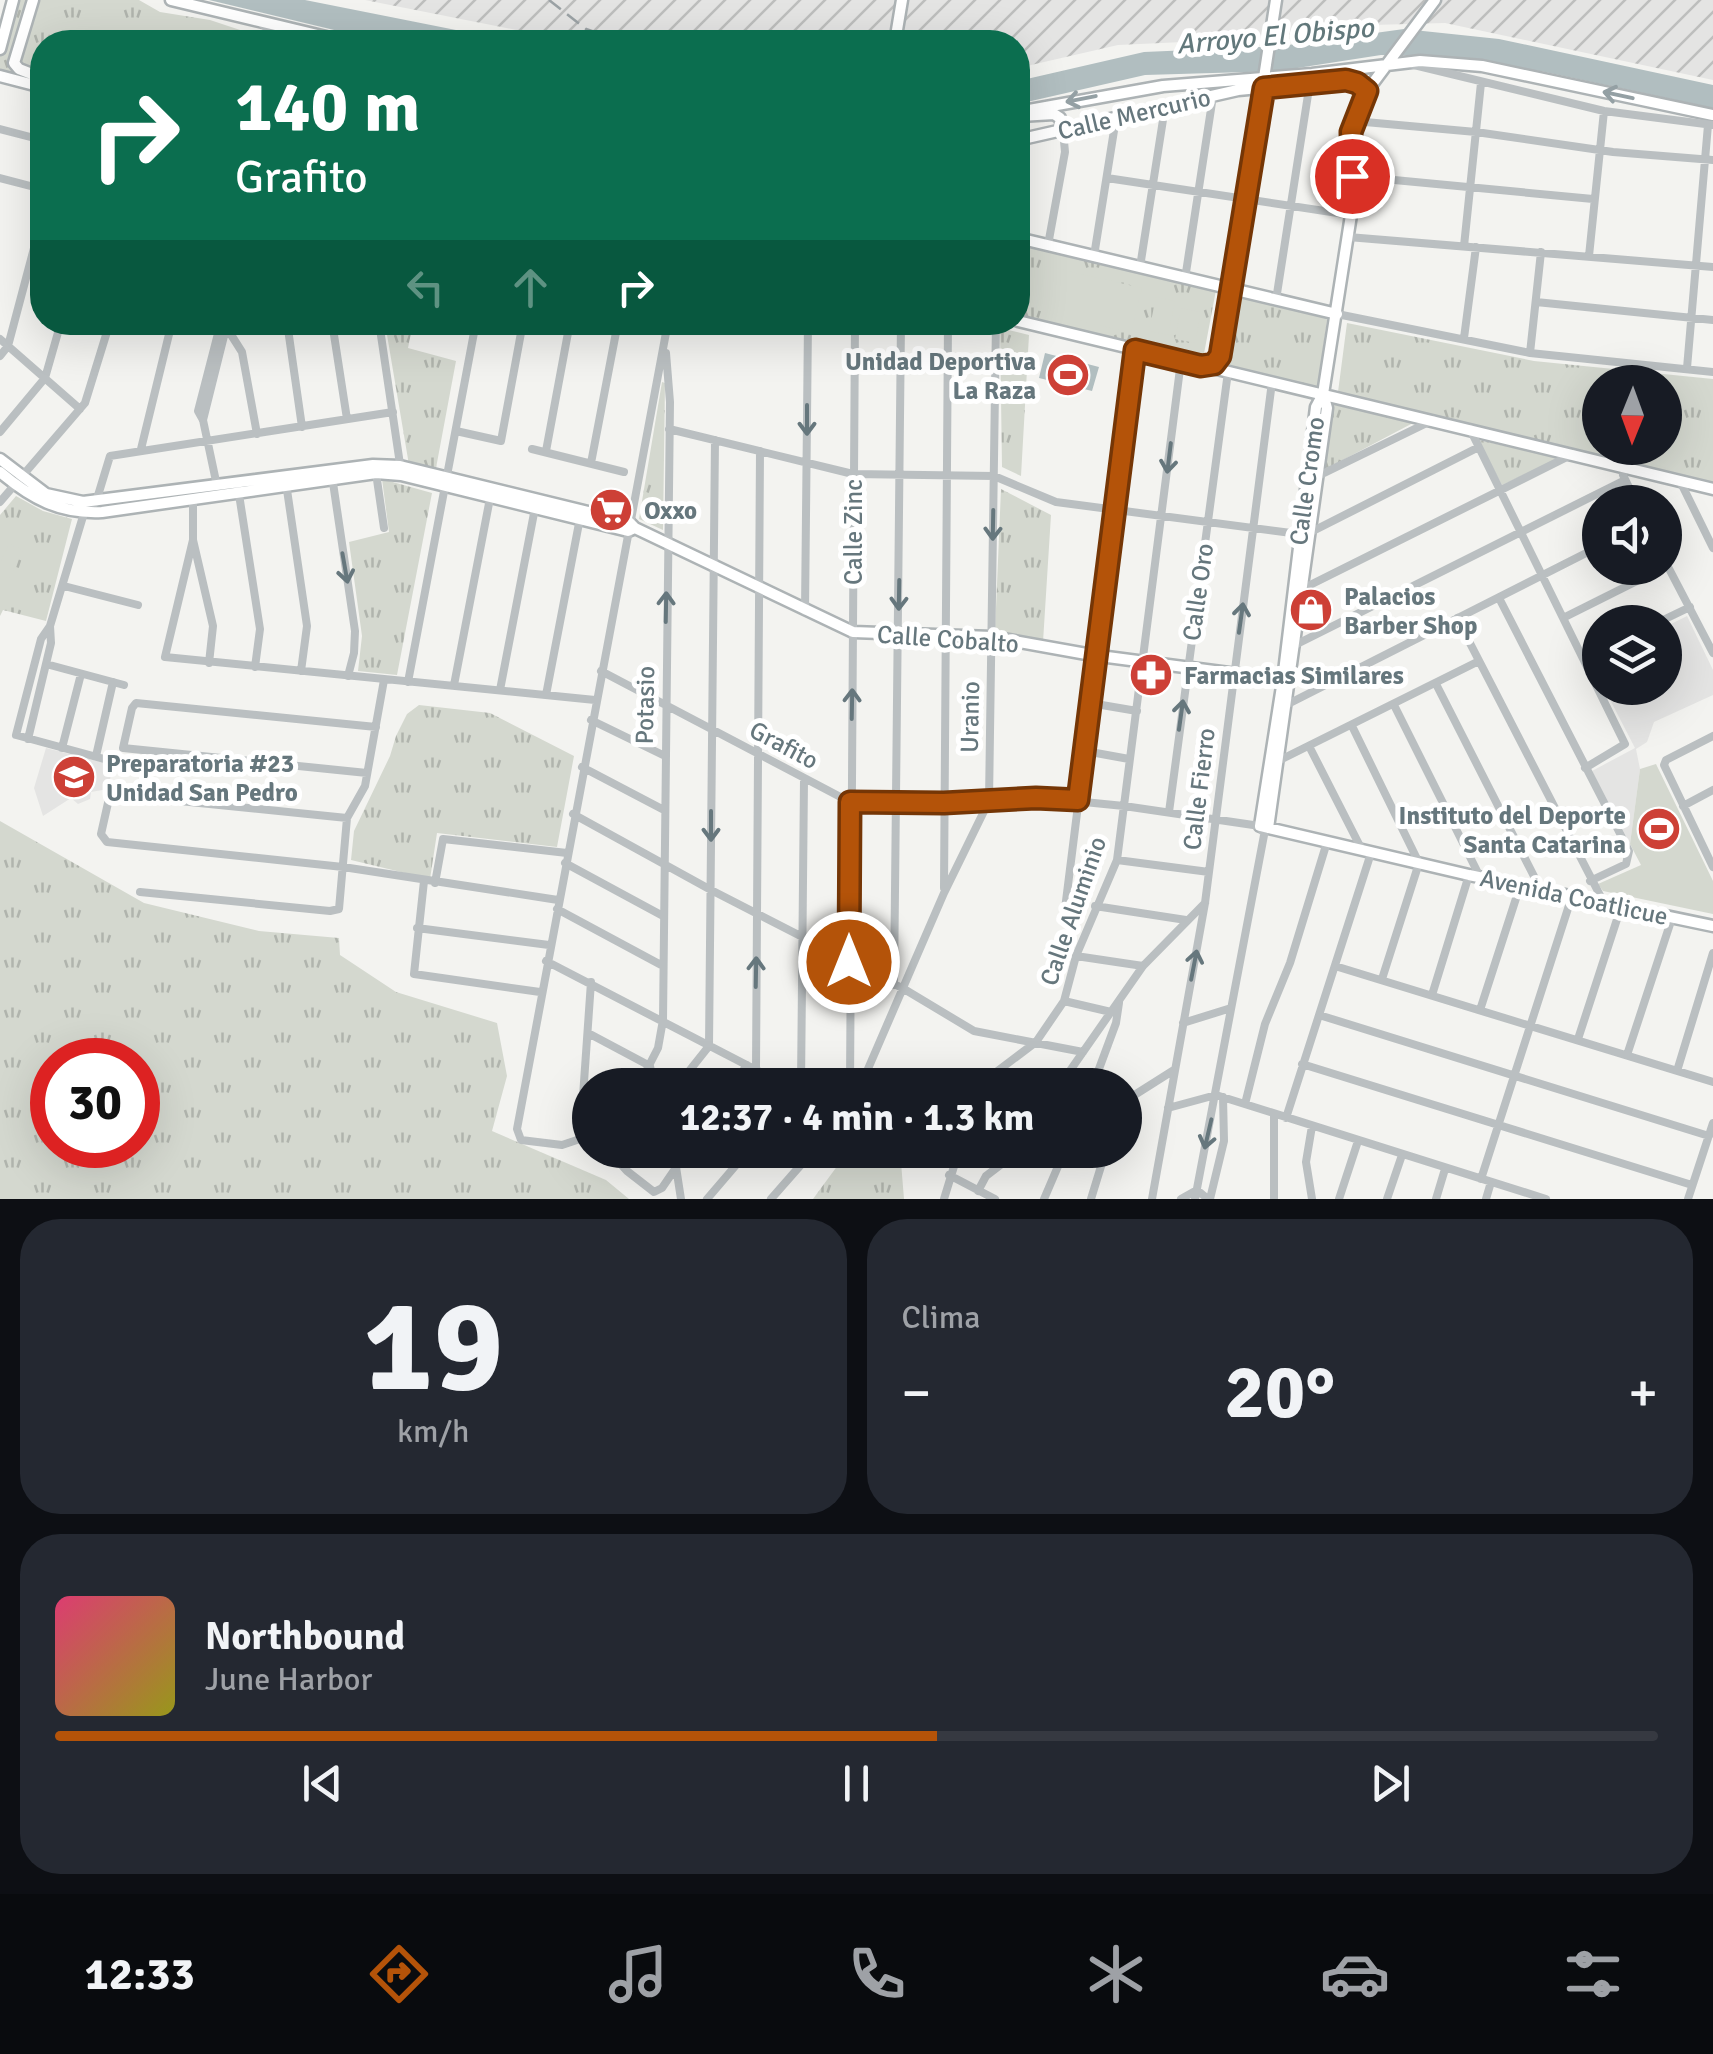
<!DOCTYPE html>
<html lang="es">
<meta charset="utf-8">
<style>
body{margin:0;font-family:Signika,sans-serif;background:#242831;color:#f1f3f6;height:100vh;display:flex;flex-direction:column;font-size:38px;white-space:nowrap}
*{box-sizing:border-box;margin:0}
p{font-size:32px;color:#9ea1a6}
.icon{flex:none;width:55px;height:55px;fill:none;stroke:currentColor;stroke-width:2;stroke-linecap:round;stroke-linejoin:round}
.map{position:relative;height:1199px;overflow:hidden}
.sheet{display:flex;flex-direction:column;gap:20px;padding:20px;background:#0d0f14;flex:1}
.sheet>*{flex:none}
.hud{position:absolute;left:30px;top:30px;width:1000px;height:305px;border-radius:40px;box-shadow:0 10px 40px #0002;background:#0b6e4f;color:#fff;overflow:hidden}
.needle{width:65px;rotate:181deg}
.controls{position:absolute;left:1582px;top:365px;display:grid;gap:20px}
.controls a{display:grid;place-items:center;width:100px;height:100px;border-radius:50%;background:#171b24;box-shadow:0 10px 40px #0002;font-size:50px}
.speed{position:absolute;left:30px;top:1038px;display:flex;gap:20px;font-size:50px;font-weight:700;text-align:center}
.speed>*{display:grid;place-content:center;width:130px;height:130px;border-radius:50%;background:#171b24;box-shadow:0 10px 40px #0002;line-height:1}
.speed .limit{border:15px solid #d22;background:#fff;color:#111}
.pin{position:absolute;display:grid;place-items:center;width:85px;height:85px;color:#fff;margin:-42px;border:5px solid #fff;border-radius:50%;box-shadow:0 2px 10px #0007}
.me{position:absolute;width:110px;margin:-55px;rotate:0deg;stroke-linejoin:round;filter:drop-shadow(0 0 8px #0008)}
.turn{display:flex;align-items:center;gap:35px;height:210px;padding:0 40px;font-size:45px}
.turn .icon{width:130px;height:130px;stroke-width:2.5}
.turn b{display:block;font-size:70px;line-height:85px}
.lanes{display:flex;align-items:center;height:95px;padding:0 40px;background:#0003;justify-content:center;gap:50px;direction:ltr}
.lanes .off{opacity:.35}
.big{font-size:75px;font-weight:700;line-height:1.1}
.sheet .tile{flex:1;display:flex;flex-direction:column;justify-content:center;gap:15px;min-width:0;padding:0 35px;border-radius:40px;background:#242831}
.sheet .dial{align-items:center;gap:0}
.dial b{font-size:130px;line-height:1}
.song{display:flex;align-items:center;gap:30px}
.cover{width:120px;height:120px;border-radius:15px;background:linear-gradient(135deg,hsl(340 70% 55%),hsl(60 70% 35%))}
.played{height:10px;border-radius:5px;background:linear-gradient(90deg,#b45309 55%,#363941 55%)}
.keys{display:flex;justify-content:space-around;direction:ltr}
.heat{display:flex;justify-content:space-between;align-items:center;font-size:55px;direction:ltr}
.sheet .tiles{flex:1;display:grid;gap:20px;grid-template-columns:1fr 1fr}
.tile:last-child{grid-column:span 2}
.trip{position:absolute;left:572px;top:1068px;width:570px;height:100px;border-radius:50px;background:#171b24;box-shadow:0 10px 40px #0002;font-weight:700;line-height:100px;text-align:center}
.tabs{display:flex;height:160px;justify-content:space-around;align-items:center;background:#090b0e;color:#9ea1a6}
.tabs .icon{width:70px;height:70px}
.tabs .active{color:#b45309}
.tabs b{font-size:45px;color:#f1f3f6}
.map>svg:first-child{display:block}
.built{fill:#e4e4e3}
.industrial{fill:url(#industrial-furrows)}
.grass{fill:url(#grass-tufts);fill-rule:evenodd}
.pitch{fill:#d4d8cf}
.water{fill:#b1bec0}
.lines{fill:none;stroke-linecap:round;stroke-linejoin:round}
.secondary-casing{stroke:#adb3b5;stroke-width:15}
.street{stroke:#babfc1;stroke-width:8}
.secondary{stroke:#fff;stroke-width:10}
.rail{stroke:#9ba2a5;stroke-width:2.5;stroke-dasharray:15 8;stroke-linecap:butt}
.oneway{stroke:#94a0a4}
.oneway2{stroke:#66777d}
.route-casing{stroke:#753606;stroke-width:25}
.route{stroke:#b45309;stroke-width:18}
.labels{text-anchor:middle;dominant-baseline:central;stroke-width:10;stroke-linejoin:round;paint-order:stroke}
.street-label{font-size:25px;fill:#66777d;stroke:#fff}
.poi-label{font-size:25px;font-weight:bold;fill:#66777d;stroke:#fff;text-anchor:start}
.water-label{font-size:28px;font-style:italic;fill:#62787b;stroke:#fff}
</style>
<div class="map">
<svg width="1713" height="1199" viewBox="0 0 1713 1199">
<defs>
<pattern id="industrial-furrows" width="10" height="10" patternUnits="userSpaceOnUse" patternTransform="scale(2.5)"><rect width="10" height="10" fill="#e4e4e3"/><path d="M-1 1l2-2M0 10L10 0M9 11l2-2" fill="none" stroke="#bdbebd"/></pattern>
<pattern id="grass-tufts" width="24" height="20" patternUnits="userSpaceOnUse" patternTransform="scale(2.5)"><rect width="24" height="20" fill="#d4d8cf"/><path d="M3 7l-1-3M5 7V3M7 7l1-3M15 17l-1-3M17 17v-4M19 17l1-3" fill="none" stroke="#b0b4ad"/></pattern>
</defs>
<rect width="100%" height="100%" fill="#f3f3f0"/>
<path class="built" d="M1687 616 1713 670V695L1654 722 1647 742 1636 749 1640 769 1630 844 1592 771 1635 748 1604 688H1665V627Z
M46 748 113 765 108 789 91 792 90 799 78 804 71 798 43 816 34 788Z"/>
<path class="industrial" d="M365 0H1713V80L1445 23 1372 25 1248 39 1118 45 1018 68V42H577Z"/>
<path class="grass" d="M16 0H31L13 68 20 76 0 74V54Z
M39 0H139L160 12 210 20 276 42H42V78L22 67 21 60Z
M1018 245 1216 290 1203 359 1018 315Z
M1241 295 1324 315 1327 320 1318 385 1314 387 1230 368 1227 363 1237 298Z
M385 323H413L408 348 456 361 436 468 409 465Z
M1347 323 1534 361 1713 379V484L1338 392ZM1600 382H1665V448H1600Z
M1000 328 1029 335 1021 476 1002 467Z
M662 382 665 383 663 530 639 519Z
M1331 404 1413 423 1322 471Z
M1478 440 1560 458 1502 485Z
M382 479 432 493 397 675 358 671 362 636 349 542 389 532Z
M1001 489 1051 515 1043 642 995 632Z
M16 496 43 511 72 519 46 621 3 610 0 616V515Z
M419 705 490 713 574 756 557 847 437 833 430 879 351 860 354 831 390 756 396 736 407 714Z
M0 821 144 903 259 931 339 938 340 955 396 992 497 1023 507 1076 492 1131 606 1180 629 1199H0ZM52 1060H138V1145H52Z
M849 1150H900L904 1199H813Z"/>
<path class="pitch" d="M1046 266 1142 288 1131 333 1036 310Z
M1156 297 1175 301 1168 335 1149 331Z
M1181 308 1201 312 1195 343 1175 339Z
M9 544 23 550 9 579 0 575V563Z
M1656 764 1713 881V914L1603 891 1598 884 1641 865 1630 844 1640 769Z"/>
<path class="water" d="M209 0H305L516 42H384Z
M1404 29 1499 39 1713 85V108L1545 72 1455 57 1381 55 1278 71 1145 75 1018 104V81L1144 52 1281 46Z
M1045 353 1099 367 1092 391 1039 378Z"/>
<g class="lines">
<g class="secondary-casing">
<path id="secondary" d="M33 0 14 63 19 69 42 78
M171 0 347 42
M1435 0 1367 91 1354 121 1351 215 1323 394 1316 407 1283 680 1260 826 1469 875 1713 926
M895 42 902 0
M0 49 13 0
M0 76 42 87
M1018 112 1163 86 1312 74 1420 61 1482 66 1713 115
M1020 116 1054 114 1060 118 1063 130
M1018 140 1238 90 1346 80 1357 83 1367 91
M1018 238 1337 314
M1018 321 1713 489
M1221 356 1276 0
M0 459 46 494 83 502 373 465 400 466 629 522 635 528 853 632 992 637 1092 655 1283 680
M0 472C32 499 60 514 102 512L376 473 401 475 628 531 635 528
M1268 828 1327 408 1323 394"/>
</g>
<path class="street" d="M263 25 288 42
M1414 65 1604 111 1713 125
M1354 121 1476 132 1613 152 1713 160
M0 129 42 140
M1352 176 1593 199
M0 178 42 189
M1107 178 1351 215
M1348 237 1713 267
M1048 245 1065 152 1063 130
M1464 246 1481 83
M1094 256 1116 118
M1589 256 1604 111
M1140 267 1165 107
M1185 279 1213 96
M1276 300 1310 82
M1536 302 1713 320
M1337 314 1530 353 1713 372
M223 322 242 352 257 434
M287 322 302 427
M332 322 347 419
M379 322 401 471
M1464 338 1476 247
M0 339 80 409
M1530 353 1541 252
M0 356 8 346 42 218
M1687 368 1708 125
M203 420 226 328
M669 429 853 474 994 476 1056 502 1299 534 1309 533 1477 448
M1470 429 1625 744 1585 768
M456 431 501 441 523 322
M0 432 45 378 61 322
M141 449 172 322
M532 449 624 472
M546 451 570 322
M591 463 618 322
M376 473 384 528
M1623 475 1636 502
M332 476 355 631 354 653 348 676
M1316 477 1433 420
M1680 481 1713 548
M286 483 307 626 301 671
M217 486 203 420 198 411 221 322
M238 488 260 629 255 667
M193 500V540L213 626 209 663
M0 502 85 403 110 322
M193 540 165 657 595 700
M1665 561 1713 653
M64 586 138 605
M1302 589 1573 454
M1499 598 1629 851 1626 864 1590 881
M805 611 808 322
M1457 618 1604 903
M1563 618 1663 568
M1659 622 1690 607
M1295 645 1625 480
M1584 660 1600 652
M46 664 124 685
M601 671 850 802 944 803 1044 798 1124 806 1260 826 1263 832
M408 682 476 322
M1436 684 1541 890
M454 685 491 493
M500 690 535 508
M546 695 580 518
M1090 703 1137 711
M1288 704 1600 546
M1394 705 1480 877
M591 720 665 756
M1352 726 1419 863 1382 979
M1713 736 1666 760 1664 765 1713 867
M28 739 51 643 50 626
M1309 746 1362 850
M62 748 81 674
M1085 751 1129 759
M96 756 113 682
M1280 760 1479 661
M119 763 16 735 41 639 50 626 84 513 96 502 110 456 393 412
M582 767 664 810
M367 773 123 748 132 708 136 703 376 727
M1683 806 1713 790
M1169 812 1228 372
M573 814 711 890 904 989 974 1031 1083 1052
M347 818 110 794 101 834 107 842 343 867 558 900
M1117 860 1209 872
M565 863 663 916
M424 881 414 974 540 992
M435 883 443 839 567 853
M944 888 948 322
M140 892 330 911 339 909 347 818 365 786 384 680
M1095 906 1186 920
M557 909 663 966
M1065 909 1135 350
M417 928 549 945
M1076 956 1143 966
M546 961 785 1085
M1335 966 1713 1082
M894 985 901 322
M1432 995 1469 875
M1064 1001 1111 1012
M1480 1010 1520 886
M1319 1015 1709 1136
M1183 1023 1231 1008
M588 1033 650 1066 654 1085
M1578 1039 1621 907
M1627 1055 1672 918
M1302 1064 1692 1185
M756 1069 760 451
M1677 1071 1713 953
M986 1083 1002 1085
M639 1085 658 1048 663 1020 670 402 666 353
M678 1085 709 1046 715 440
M733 1085 747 1065
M801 1085 804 779
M850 1085 855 322
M861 1085 944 893 989 801 996 322
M985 1085 995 1073 1036 1042 1064 1001 1076 956 1117 860 1181 361
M1060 1085 1143 966 1205 903
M1093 1085 1116 1023 1119 1003
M1125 1101 1174 1070
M1245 1104 1265 1024 1290 963 1327 842
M1168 1108 1216 1095 1546 1199
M1274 1114V1199
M1286 1118 1371 853
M580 1139 591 982
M590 1140 580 1139 562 1145 521 1140 517 1129 668 322
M608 1150 627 1171 654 1192 662 1188 688 1150
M620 1164 630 1150
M676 1167 681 1199
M949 1175 995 1199
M1481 1179 1572 896
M978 1191 986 1176 1020 1150
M707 1199 749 1150
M771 1199 814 1150
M944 1199 959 1150
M1044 1199 1065 1150
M1091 1199 1106 1150
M1152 1199 1205 903 1272 382
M1181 1199 1197 1190 1208 1199
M1195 1199 1265 830
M1210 1199 1224 1141 1223 1097
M1312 1199 1306 1162 1312 1126
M1339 1199 1358 1141
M1387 1199 1402 1155
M1436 1199 1445 1169
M1486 1199 1491 1182
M1688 1199 1713 1123"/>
<use href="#secondary" class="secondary"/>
<path class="rail" d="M549 0 586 29 626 42"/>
</g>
<defs><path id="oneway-shaft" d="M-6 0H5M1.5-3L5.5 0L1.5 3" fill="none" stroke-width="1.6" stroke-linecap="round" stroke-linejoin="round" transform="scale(2.5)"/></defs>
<g class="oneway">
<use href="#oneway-shaft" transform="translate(1618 95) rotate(-168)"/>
<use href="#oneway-shaft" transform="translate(1081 99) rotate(169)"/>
</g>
<g class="oneway2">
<use href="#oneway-shaft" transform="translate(807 420) rotate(90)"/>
<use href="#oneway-shaft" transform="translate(1169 458) rotate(97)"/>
<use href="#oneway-shaft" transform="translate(993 525) rotate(91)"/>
<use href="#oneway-shaft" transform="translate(345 568) rotate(80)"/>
<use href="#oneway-shaft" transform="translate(899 595) rotate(91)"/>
<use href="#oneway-shaft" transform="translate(666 607) rotate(-89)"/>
<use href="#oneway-shaft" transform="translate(1241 618) rotate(-82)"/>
<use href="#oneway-shaft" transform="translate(852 704) rotate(-89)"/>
<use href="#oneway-shaft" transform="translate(1181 715) rotate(-82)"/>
<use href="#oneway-shaft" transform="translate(711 826) rotate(90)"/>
<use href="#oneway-shaft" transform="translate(1194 965) rotate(-79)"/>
<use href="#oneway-shaft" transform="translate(756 972) rotate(-89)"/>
<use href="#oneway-shaft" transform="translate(1208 1134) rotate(103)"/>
</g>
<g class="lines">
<g class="route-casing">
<path id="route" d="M849 962 850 802 944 803 1036 798 1078 800 1135 350 1201 366 1214 364 1220 356 1264 88 1346 80 1357 83 1367 91 1351 132 1352 176"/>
</g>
<use href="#route" class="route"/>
</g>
<defs>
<g id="stadium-disc" transform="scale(2.25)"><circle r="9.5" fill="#cd4036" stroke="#fff"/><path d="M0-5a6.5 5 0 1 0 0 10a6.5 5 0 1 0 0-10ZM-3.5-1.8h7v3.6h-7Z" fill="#fff"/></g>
<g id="supermarket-disc" transform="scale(2.25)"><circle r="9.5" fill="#cd4036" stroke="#fff"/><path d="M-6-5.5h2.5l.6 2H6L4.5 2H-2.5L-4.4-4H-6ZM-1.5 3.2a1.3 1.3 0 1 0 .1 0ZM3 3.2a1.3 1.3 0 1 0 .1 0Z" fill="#fff"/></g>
<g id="shop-disc" transform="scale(2.25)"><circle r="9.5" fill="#cd4036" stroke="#fff"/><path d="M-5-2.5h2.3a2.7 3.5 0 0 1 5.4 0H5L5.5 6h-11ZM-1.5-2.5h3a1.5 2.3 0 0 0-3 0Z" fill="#fff"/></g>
<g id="pharmacy-disc" transform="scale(2.25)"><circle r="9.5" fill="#cd4036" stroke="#fff"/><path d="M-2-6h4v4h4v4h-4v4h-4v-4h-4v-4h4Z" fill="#fff"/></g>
<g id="school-disc" transform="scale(2.25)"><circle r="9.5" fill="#cd4036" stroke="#fff"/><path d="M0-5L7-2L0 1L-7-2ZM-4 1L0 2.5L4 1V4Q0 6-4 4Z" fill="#fff"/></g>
</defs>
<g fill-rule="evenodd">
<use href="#stadium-disc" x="1068" y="375"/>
<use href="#supermarket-disc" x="611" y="510"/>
<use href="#shop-disc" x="1311" y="610"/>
<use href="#pharmacy-disc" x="1151" y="675"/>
<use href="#school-disc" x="74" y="777"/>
<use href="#stadium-disc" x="1659" y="829"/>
</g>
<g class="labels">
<g class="street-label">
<text transform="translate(1134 114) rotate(-13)">Calle Mercurio</text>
<text transform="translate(1307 481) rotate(-82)">Calle Cromo</text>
<text transform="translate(853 532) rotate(-90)">Calle Zinc</text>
<text transform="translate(1198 592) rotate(-82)">Calle Oro</text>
<text transform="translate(948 639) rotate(4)">Calle Cobalto</text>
<text transform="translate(645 705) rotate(-89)">Potasio</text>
<text transform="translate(970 717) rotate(-89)">Uranio</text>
<text transform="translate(784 745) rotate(28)">Grafito</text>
<text transform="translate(1199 789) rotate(-83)">Calle Fierro</text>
<text transform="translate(1574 897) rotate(12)">Avenida Coatlicue</text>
<text transform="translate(1073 911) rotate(-71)">Calle Aluminio</text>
</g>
<g class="poi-label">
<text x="1036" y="361" text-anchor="end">Unidad Deportiva<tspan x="1036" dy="29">La Raza</tspan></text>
<text x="644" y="510">Oxxo</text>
<text x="1344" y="596">Palacios<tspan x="1344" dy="29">Barber Shop</tspan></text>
<text x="1184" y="675">Farmacias Similares</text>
<text x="106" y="763">Preparatoria #23<tspan x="106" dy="29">Unidad San Pedro</tspan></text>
<text x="1626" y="815" text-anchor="end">Instituto del Deporte<tspan x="1626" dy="29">Santa Catarina</tspan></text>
</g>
<g class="water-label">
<text transform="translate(1275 36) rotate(-5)">Arroyo El Obispo</text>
</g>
</g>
</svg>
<div class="controls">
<a><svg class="needle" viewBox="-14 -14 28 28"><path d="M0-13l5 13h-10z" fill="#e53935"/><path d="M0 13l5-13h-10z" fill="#9ea1a6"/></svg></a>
<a><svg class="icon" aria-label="sound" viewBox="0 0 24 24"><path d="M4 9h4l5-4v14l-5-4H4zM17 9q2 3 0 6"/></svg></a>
<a><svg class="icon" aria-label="layers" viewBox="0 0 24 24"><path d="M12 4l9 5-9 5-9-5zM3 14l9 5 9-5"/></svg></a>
</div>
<div class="speed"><div class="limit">30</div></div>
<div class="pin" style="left:1352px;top:176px;background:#d93025"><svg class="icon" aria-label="arrive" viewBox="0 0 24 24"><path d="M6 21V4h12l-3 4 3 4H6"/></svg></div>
<svg class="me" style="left:849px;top:962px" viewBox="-20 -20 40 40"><circle r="17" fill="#b45309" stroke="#fff" stroke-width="3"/><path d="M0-11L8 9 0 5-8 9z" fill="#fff"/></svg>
<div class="trip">12:37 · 4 min · 1.3 km</div>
<div class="hud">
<div class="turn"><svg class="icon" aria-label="right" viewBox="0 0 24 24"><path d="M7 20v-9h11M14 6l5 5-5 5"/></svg><div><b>140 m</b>Grafito</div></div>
<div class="lanes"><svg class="icon off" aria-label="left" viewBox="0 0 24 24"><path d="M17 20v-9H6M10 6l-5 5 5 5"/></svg><svg class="icon off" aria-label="ahead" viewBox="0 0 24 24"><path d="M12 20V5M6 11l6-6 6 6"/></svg><svg class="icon" aria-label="right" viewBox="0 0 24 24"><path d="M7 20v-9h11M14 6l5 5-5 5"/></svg></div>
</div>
</div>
<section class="sheet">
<div class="tiles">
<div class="tile dial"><b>19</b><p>km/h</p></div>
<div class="tile"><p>Clima</p>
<div class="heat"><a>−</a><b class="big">20°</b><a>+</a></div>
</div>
<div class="tile">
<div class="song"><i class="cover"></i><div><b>Northbound</b><p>June Harbor</p></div></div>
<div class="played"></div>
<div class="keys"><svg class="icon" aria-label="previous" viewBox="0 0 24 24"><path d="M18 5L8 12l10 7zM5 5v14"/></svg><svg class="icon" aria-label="pause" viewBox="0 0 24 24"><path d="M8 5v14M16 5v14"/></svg><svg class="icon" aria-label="next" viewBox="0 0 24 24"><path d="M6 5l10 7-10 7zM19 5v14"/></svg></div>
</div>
</div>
</section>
<nav class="tabs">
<b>12:33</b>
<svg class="icon active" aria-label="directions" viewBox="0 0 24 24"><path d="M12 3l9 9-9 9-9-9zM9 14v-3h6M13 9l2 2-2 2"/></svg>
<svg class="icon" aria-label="music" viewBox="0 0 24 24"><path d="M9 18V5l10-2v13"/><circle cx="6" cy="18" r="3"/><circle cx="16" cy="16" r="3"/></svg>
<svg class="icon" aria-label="phone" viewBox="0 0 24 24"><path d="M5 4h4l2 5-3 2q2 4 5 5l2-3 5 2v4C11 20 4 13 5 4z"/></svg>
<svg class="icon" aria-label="climate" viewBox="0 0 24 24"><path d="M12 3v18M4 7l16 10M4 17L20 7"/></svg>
<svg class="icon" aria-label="car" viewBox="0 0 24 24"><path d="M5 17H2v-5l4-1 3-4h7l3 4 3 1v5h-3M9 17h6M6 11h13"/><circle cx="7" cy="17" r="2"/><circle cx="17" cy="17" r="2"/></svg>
<svg class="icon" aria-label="filters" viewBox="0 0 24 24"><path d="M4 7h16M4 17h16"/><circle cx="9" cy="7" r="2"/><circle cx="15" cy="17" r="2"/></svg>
</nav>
